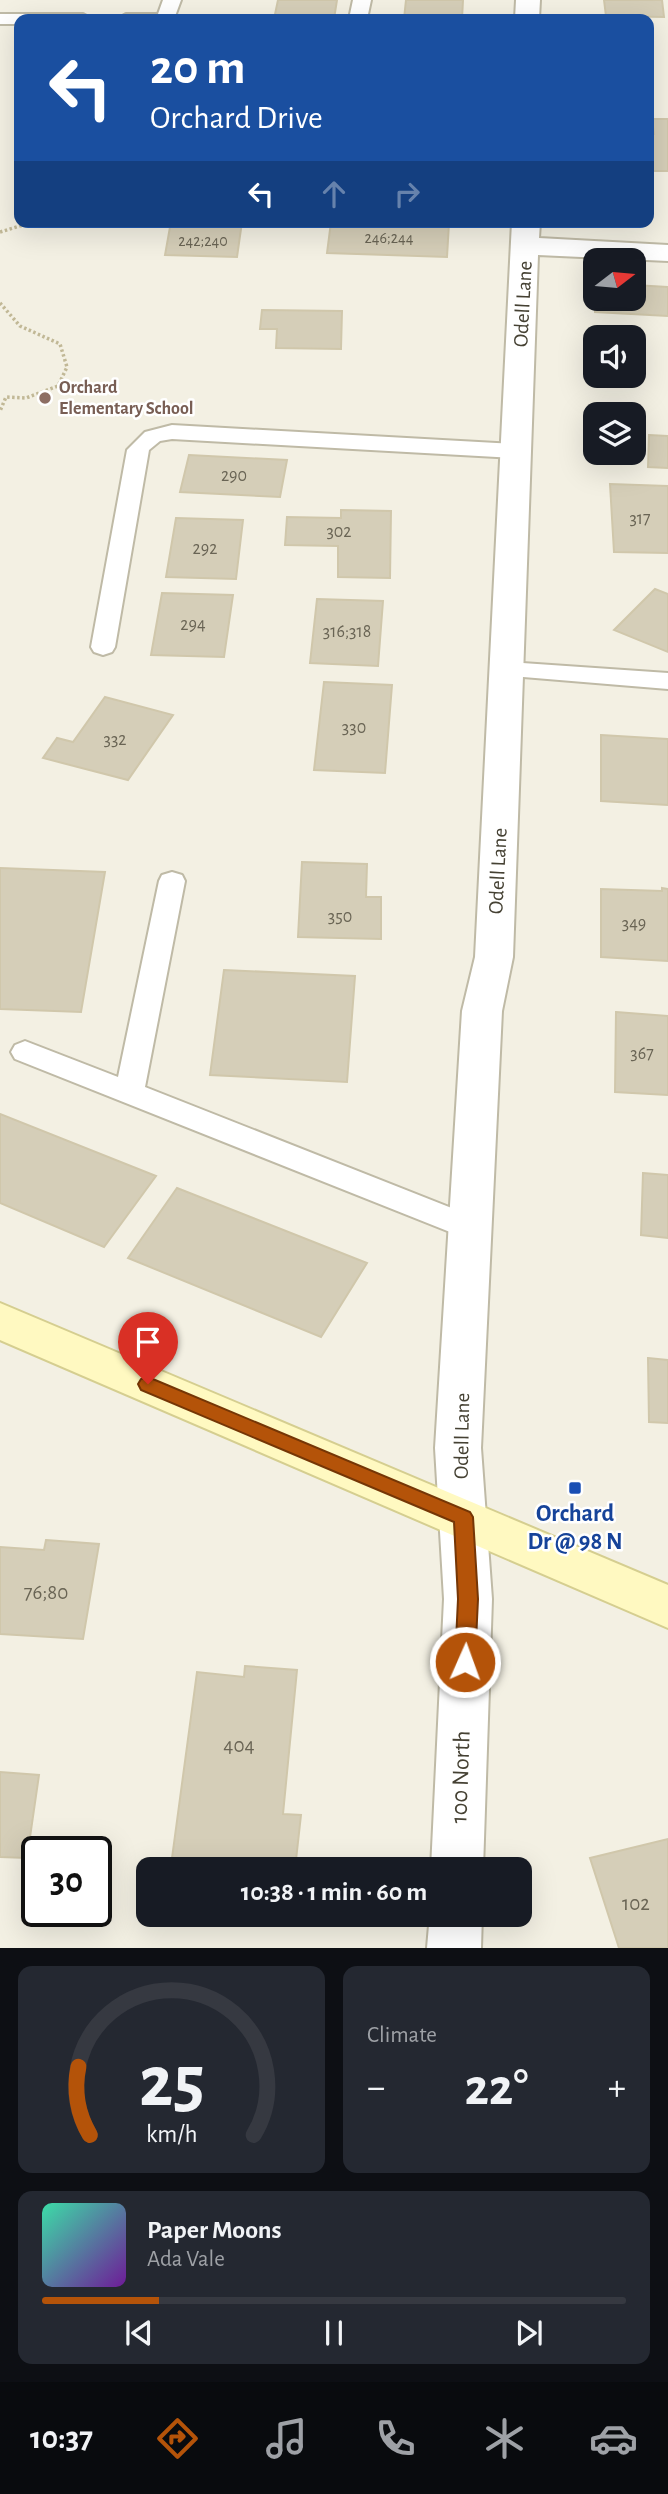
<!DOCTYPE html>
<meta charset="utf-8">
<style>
body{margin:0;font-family:"Alegreya Sans",sans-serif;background:#242831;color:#f1f3f6;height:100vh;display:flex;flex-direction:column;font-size:26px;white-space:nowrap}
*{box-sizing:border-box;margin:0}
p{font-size:23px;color:#9ea1a6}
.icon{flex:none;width:38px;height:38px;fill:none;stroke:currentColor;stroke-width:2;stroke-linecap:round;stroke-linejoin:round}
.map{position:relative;height:1948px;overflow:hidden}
.details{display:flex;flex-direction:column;gap:18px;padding:18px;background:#0d0f14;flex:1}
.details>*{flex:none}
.hud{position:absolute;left:14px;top:14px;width:640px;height:214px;border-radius:14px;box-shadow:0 7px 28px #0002;background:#1a4fa0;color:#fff;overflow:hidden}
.needle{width:46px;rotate:74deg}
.fabs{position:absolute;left:583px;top:248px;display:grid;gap:14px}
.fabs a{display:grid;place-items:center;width:63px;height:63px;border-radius:14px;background:#171b24;box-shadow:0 7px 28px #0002;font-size:35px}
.speed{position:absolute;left:21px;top:1836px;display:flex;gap:14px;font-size:35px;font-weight:700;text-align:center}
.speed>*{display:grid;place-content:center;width:91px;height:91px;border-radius:50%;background:#171b24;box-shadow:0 7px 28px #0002;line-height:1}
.speed .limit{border:4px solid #111;border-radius:10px;background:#fff;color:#111}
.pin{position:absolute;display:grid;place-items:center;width:60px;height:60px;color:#fff;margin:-72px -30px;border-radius:50% 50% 50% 0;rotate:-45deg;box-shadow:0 0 7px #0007}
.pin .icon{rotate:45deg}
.me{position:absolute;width:77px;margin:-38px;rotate:2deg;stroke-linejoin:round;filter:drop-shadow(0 0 5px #0008)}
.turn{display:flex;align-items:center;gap:24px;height:147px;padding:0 21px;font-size:32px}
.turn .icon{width:91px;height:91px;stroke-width:2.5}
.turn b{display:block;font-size:49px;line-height:60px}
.lanes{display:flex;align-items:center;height:66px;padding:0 21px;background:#0003;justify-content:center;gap:35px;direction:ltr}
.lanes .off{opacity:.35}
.big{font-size:52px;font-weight:600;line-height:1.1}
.details .card{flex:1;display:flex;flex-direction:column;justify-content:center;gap:10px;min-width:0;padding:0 24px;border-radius:14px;background:#242831}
.details .dial{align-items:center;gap:0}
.dial svg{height:182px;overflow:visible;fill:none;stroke:#363941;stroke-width:7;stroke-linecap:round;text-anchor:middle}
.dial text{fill:#f1f3f6;stroke:none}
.song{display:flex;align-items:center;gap:21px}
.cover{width:84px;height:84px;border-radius:10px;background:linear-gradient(135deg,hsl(160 70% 55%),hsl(280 70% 35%))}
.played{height:7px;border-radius:4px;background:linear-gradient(90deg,#b45309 20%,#363941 20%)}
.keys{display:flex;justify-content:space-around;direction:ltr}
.heat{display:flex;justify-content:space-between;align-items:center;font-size:38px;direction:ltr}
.details .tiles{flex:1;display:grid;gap:18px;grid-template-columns:1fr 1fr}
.card:last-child{grid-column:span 2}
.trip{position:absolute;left:136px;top:1857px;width:396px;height:70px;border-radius:14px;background:#171b24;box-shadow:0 7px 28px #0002;font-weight:600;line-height:70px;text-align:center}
.dock{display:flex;height:112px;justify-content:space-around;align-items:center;background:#090b0e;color:#9ea1a6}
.dock .icon{width:49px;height:49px}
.dock .selected{color:#b45309}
.dock b{font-size:32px;color:#f1f3f6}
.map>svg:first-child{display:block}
.building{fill:#d5ceb8;stroke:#d0c7ab;stroke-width:2}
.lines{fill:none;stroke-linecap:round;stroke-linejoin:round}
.service-casing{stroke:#bfbaa6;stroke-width:4}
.minor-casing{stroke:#bfbaa6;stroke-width:4}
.secondary-casing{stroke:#d5ce90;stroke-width:4}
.path{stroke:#c1b896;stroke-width:3.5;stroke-dasharray:2.5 2.5;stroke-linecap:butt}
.service{fill:#fff;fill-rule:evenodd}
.minor{fill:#fff;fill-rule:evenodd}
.secondary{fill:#fff9c1;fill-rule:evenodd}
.route{fill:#b45309;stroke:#753606;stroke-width:2}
.education-dot{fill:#8d6e63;stroke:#fff;stroke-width:2.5}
.transit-dot{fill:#1a4fb4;stroke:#fff;stroke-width:2.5}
.labels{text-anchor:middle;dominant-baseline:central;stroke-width:5;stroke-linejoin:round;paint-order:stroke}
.far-number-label{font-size:16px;fill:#696454}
.far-education-label{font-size:18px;font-weight:bold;fill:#785e54;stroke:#fff;text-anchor:start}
.number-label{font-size:18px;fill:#696454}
.street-label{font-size:21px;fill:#454133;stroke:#fff}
.near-number-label{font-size:21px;fill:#696454}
.near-transit-label{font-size:24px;font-weight:bold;fill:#164399;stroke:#fff}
.near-street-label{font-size:24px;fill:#454133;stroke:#fff}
</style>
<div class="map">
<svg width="668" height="1948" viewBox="0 0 668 1948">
<rect width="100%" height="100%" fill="#f3f0e3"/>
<path class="building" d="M278 0H337L334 19H274Z
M406 0H463L462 19H404Z
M604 0H662L664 17 606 16Z
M652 119H668V171H649V134H654Z
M179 222H242L237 257 165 255 170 227H178Z
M331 222 449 223 447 257 327 253Z
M634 285 668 287V316L595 312V299H634Z
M262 310 342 311 341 349 276 348 277 329H260Z
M649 435 668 436V468L648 467Z
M189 455 287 460 280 497 180 492Z
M610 484 668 486V553L614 552Z
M341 510 391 511 390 578 338 577V546L285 545 287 517 341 518Z
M176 518 243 520 236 579 166 577Z
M655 589 668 594V652L614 630Z
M162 593 233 595 224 657 151 655Z
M317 599 383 601 378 666 310 663Z
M324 682 392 685 385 773 314 770Z
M105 697 173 715 128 780 43 758 57 738 73 742Z
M601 735 668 739V805L601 801Z
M302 862 367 864 366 897H381V939L298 937Z
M0 868 105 872 81 1012 0 1009Z
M662 888 668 889V961L601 957V889L662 891Z
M224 970 355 976 347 1082 210 1075Z
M616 1012 668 1016V1095L615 1092Z
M0 1114 156 1176 104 1247 0 1203Z
M643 1173 668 1175V1238L641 1235Z
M177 1188 367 1263 321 1337 128 1258Z
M648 1358 668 1360V1423L649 1422Z
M46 1540 99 1544 83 1639 0 1634V1547L44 1550Z
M245 1666 297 1670 283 1814 301 1815 295 1869 172 1858 197 1672 244 1677Z
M0 1772 39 1775 27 1858 0 1857Z
M668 1839V1948H619L590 1858Z"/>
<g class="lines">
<g class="service-casing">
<path id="service" d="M163 0H181L174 19H117L126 14H158Z
M353 0H371L367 19H349Z
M0 14H83L92 19H19V24H0Z
M172 425 516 444 524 446 527 451 524 456 516 458 172 439 160 441 149 450 115 647 112 652 103 655 94 652 91 647 127 450 145 432Z
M507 662 668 673V689L498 675 495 670 498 665Z
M172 872 182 875 185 881 145 1087 482 1220 486 1228 482 1236 471 1240 460 1236 15 1059 11 1052 15 1045 25 1041 118 1077 159 881 162 875Z"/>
</g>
<g class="minor-casing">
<path id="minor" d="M516 0H540L539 19H515Z
M512 222H540L539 238 668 245V261L538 255 513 957 502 1011 481 1448 492 1599 483 1869H431L444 1599 435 1448 462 1011 475 957Z
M430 1914H482L481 1948H427Z"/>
</g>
<g class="secondary-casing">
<path id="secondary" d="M0 1303 668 1585V1628L0 1340Z"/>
</g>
<path class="path" d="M0 232 33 222
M0 303 20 326 60 344 67 367 58 386 26 398 6 397 0 411"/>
<use href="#service" class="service"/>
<use href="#minor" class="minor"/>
<use href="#secondary" class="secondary"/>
</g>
<path class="route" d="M148 1377 470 1512 473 1517 478 1599 475 1662 472 1669 465 1671 458 1669 455 1662 458 1599 454 1522 141 1390 138 1384 141 1379Z"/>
<circle class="education-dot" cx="45" cy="398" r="7"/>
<rect class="transit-dot" x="568" y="1481" width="14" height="14" rx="3.5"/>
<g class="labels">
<g class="far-number-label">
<text x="389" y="238">246;244</text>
<text x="203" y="241">242;240</text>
</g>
<g class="far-education-label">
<text x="59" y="388">Orchard<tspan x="59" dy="21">Elementary School</tspan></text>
</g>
<g class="number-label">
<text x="234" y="476">290</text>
<text x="640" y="519">317</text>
<text x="339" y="532">302</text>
<text x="205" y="549">292</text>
<text x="193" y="625">294</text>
<text x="347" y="632">316;318</text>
<text x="354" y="728">330</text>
<text x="115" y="740">332</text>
<text x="340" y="917">350</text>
<text x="634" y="924">349</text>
<text x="642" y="1054">367</text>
</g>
<g class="street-label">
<text transform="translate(523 304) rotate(-87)">Odell Lane</text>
<text transform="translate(498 871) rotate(-87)">Odell Lane</text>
<text transform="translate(462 1436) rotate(-89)">Odell Lane</text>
</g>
<g class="near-number-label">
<text x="46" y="1592">76;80</text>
<text x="239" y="1745">404</text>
<text x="636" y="1903">102</text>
</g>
<g class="near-transit-label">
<text x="575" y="1514">Orchard<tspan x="575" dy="28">Dr @ 98 N</tspan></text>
</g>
<g class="near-street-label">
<text transform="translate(461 1777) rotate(-88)">100 North</text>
</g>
</g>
</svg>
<div class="fabs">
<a><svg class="needle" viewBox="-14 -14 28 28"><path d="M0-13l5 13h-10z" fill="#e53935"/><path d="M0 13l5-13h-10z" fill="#9ea1a6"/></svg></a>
<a><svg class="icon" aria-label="sound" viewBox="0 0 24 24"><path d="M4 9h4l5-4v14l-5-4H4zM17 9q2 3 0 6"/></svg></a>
<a><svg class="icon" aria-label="layers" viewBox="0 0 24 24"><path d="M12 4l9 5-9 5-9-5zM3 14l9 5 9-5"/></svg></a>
</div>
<div class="speed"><div class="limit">30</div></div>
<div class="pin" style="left:148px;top:1384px;background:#d93025"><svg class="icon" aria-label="arrive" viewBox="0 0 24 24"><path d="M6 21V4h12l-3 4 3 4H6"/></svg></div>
<svg class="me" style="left:465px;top:1662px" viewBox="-20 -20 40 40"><circle r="17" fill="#b45309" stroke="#fff" stroke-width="3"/><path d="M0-11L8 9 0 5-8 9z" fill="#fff"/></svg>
<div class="trip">10:38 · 1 min · 60 m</div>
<div class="hud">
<div class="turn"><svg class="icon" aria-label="left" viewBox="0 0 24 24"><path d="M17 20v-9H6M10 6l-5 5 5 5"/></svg><div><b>20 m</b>Orchard Drive</div></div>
<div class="lanes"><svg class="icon" aria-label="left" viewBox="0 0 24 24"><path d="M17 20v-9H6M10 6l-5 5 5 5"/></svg><svg class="icon off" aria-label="ahead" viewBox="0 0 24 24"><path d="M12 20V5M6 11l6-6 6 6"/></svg><svg class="icon off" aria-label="right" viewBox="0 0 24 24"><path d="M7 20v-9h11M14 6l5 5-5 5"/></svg></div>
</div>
</div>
<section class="details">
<div class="tiles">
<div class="card dial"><svg viewBox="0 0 100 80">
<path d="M14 69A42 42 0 1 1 86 69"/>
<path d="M14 69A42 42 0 0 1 9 39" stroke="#b45309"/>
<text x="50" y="56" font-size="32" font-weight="700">25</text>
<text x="50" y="72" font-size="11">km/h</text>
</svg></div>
<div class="card"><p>Climate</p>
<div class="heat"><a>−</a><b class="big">22°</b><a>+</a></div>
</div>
<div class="card">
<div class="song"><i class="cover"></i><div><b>Paper Moons</b><p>Ada Vale</p></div></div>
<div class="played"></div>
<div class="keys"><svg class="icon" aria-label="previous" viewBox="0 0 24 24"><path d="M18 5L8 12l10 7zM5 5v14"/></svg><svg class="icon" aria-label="pause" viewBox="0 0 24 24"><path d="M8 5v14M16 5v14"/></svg><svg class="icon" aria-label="next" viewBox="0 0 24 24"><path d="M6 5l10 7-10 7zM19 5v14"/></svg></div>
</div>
</div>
</section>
<nav class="dock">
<b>10:37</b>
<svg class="icon selected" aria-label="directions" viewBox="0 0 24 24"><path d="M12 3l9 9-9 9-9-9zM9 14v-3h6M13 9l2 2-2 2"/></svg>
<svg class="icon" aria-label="music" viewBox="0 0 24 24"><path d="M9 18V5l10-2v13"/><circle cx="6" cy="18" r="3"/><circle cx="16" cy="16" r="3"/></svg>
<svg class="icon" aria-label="phone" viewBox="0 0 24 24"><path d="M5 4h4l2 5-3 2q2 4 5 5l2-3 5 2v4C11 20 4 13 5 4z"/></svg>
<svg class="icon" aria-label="climate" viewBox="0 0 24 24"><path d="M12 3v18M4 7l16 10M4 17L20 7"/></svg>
<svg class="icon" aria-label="car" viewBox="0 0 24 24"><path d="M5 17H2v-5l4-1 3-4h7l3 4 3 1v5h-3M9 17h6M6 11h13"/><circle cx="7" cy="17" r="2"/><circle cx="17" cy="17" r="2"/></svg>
</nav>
